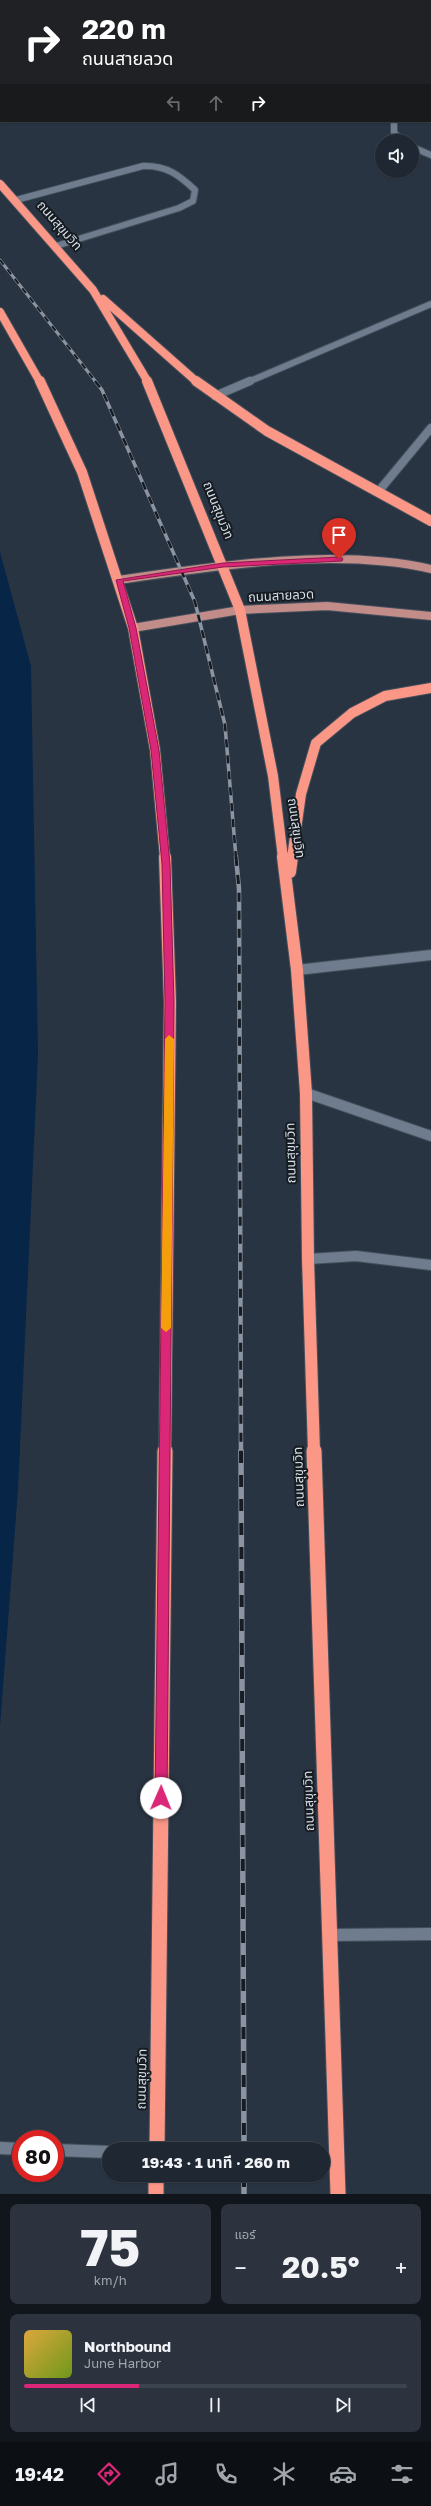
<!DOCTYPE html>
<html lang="th">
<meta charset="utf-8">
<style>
body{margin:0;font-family:"Golos Text","Noto Sans Thai",sans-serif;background:#2c333e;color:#f1f3f6;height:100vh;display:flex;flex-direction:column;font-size:15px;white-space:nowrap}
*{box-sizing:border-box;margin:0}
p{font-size:13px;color:#a1a5ac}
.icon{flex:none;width:22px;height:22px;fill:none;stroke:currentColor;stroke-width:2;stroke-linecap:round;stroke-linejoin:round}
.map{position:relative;height:2194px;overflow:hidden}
.side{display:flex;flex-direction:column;gap:10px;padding:10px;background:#11151c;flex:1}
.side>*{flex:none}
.guide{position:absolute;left:0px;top:0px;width:431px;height:122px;box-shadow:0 1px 3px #0004,0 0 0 1px #3c444d;background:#202124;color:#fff;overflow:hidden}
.fabs{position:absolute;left:375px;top:134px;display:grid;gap:8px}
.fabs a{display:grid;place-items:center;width:44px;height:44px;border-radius:50%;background:#1f2732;box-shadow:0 1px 3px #0004,0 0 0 1px #3c444d;font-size:20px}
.speed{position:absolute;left:12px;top:2130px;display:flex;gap:8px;font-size:20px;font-weight:700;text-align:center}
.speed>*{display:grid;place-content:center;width:52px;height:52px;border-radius:50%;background:#1f2732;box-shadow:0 1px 3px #0004,0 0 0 1px #3c444d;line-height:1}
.speed .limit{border:6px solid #d22;background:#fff;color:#111}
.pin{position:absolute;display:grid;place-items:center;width:34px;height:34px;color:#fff;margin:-41px -17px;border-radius:50% 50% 50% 0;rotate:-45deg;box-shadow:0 0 4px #0007}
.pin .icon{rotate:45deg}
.me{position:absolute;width:44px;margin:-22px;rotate:1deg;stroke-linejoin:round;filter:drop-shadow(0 0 3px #0008)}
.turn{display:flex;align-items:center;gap:14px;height:84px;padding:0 16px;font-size:18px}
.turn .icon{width:52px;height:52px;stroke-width:2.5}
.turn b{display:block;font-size:28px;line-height:34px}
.lanes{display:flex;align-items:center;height:38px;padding:0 16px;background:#0003;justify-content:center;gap:20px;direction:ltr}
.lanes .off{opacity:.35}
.big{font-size:30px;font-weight:700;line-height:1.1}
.side .card{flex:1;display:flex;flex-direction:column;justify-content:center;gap:6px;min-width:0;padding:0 14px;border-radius:8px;background:#2c333e}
.side .dial{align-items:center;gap:0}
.dial b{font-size:52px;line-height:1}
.song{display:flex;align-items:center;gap:12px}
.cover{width:48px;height:48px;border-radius:6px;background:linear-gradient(135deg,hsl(40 70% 55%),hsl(80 70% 35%))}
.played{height:4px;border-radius:2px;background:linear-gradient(90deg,#db2777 30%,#3c444d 30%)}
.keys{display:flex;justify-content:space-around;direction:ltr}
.heat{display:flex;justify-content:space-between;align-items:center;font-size:22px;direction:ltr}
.side .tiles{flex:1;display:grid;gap:10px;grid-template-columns:1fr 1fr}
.card:last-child{grid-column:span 2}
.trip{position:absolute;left:102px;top:2142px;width:228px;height:40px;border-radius:20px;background:#1f2732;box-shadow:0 1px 3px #0004,0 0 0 1px #3c444d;font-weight:700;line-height:40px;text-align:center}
.tab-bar{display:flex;height:64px;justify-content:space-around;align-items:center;background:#0c1014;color:#a1a5ac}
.tab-bar .icon{width:28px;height:28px}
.tab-bar .selected{color:#db2777}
.tab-bar b{font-size:18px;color:#f1f3f6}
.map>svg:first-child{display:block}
.water{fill:#062547}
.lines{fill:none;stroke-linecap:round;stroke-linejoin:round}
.minor-far3-casing{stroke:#444f5b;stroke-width:8}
.minor-far2-casing{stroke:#444f5b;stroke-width:10}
.minor-far1-casing{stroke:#444f5b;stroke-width:12}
.minor-casing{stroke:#444f5b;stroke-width:14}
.major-casing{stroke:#444f5b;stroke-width:10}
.highway-far3-casing{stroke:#444f5b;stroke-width:10}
.highway-far2-casing{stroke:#444f5b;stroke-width:12}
.highway-far1-casing{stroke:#444f5b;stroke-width:14}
.highway-casing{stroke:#444f5b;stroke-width:17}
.minor-far3{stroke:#6e7c8d;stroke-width:6}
.minor-far2{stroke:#6e7c8d;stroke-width:8}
.minor-far1{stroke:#6e7c8d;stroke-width:10}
.minor{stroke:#6e7c8d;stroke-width:12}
.major{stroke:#c28c89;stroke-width:8}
.highway-far3{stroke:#fa9786;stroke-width:8}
.highway-far2{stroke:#fa9786;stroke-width:10}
.highway-far1{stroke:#fa9786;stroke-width:12}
.highway{stroke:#fa9786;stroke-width:15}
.rail-far3-casing{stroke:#8b94a0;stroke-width:3}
.rail-far2-casing{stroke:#8b94a0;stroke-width:3.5}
.rail-far1-casing{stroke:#8b94a0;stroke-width:4.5}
.rail-casing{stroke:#8b94a0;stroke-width:5.5}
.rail-far3{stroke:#161c22;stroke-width:2;stroke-dasharray:6;stroke-linecap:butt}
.rail-far2{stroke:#161c22;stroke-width:2.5;stroke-dasharray:8;stroke-linecap:butt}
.rail-far1{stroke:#161c22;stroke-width:3;stroke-dasharray:9;stroke-linecap:butt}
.rail{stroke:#161c22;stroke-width:4;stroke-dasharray:12;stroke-linecap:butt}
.route{fill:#db2777;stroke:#8e194d}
.slow{fill:#f59e0b}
.labels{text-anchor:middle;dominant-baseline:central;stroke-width:4;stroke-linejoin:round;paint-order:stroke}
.street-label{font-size:13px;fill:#d7dfe8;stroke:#161c22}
</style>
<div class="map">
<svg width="431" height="2194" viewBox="0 0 431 2194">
<rect width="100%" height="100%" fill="#293443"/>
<path class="water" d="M0 552 31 666 38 1055 18 1490 0 1726Z"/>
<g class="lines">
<g class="minor-far3-casing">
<path id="minor-far3" d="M394 121V132L401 141
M412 147 431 155
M16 200 143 166C166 165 179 175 195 190L193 201 179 208 56 246
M248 382 431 304"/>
</g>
<g class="minor-far2-casing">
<path id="minor-far2" d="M215 396 250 381
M378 492 431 428"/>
</g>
<g class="minor-far1-casing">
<path id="minor-far1" d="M297 970 431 955
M306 1093 431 1136
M308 1259 356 1256 431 1265"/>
</g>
<g class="minor-casing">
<path id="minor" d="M329 1935 431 1934
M0 2148 21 2149
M55 2150 109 2152"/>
</g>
<g class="major-casing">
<path id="major" d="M119 580C215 566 336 547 431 569
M133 628 240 610 327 606 431 616"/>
</g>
<g class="highway-far3-casing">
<path id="highway-far3" d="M0 184 93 290 148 382
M103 299 197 382
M0 312 40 382"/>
</g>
<g class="highway-far2-casing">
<path id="highway-far2" d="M40 381 82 472 133 628 155 750 165 858
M147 381 240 610 273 776 283 858
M196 381 267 431 431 521
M292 858 301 794 316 743 352 713 385 696 431 688"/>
</g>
<g class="highway-far1-casing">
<path id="highway-far1" d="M283 857 297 970 306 1093 308 1259 314 1452
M290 872 292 857
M165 1452 170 1002 165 857"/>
</g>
<g class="highway-casing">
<path id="highway" d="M314 1451 338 2194
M157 2149 165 1451
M156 2175V2194"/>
</g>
<use href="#minor-far3" class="minor-far3"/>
<use href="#minor-far2" class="minor-far2"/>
<use href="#minor-far1" class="minor-far1"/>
<use href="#minor" class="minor"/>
<use href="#major" class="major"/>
<use href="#highway-far3" class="highway-far3"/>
<use href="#highway-far2" class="highway-far2"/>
<use href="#highway-far1" class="highway-far1"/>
<use href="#highway" class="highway"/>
<g class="rail-far3-casing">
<path id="rail-far3" d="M0 260 96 382"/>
</g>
<g class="rail-far2-casing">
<path id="rail-far2" d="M95 381 102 390 195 602 225 725 236 858"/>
</g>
<g class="rail-far1-casing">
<path id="rail-far1" d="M236 857 239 889 241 1452"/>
</g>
<g class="rail-casing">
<path id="rail" d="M241 1451 244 2149
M244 2175V2194"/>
</g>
<use href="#rail-far3" class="rail-far3"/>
<use href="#rail-far2" class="rail-far2"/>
<use href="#rail-far1" class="rail-far1"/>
<use href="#rail" class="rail"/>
</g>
<path class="route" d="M339 557 343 559 342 561 223 567 123 581 136 628 159 750 170 864 174 1002 167 1798 161 1804 155 1798 165 1002 162 864 151 750 129 628 116 580 223 563Z"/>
<path class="slow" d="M169 1035 174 1039 171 1328 166 1332 161 1328 165 1039Z"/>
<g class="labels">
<g class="street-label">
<text transform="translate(60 225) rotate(49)">ถนนสุขุมวิท</text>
<text transform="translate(219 510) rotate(68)">ถนนสุขุมวิท</text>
<text transform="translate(281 595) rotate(-3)">ถนนสายลวด</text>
<text transform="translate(297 828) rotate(82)">ถนนสุขุมวิท</text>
<text transform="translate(290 1153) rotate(-91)">ถนนสุขุมวิท</text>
<text transform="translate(298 1477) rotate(-92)">ถนนสุขุมวิท</text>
<text transform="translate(308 1801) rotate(-92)">ถนนสุขุมวิท</text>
<text transform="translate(141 2079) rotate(-89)">ถนนสุขุมวิท</text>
</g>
</g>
</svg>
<div class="fabs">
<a><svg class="icon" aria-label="sound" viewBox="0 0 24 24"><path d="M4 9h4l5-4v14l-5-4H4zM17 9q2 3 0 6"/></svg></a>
</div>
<div class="speed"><div class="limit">80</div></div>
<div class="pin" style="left:339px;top:559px;background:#d93025"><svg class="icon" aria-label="arrive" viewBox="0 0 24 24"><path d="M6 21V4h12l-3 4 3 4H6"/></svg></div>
<svg class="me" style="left:161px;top:1798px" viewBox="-20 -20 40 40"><circle r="19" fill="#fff"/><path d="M0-13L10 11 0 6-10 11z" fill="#db2777"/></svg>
<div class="trip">19:43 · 1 นาที · 260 m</div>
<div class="guide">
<div class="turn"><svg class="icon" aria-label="right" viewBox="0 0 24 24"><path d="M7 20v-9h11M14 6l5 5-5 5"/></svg><div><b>220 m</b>ถนนสายลวด</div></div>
<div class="lanes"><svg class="icon off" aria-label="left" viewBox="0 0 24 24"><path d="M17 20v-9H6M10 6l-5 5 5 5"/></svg><svg class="icon off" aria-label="ahead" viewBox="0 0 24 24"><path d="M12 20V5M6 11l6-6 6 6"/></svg><svg class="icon" aria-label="right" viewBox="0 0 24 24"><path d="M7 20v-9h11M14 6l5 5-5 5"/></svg></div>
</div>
</div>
<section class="side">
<div class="tiles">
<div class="card dial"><b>75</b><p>km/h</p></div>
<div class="card"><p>แอร์</p>
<div class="heat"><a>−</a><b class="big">20.5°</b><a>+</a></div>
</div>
<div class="card">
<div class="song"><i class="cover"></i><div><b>Northbound</b><p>June Harbor</p></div></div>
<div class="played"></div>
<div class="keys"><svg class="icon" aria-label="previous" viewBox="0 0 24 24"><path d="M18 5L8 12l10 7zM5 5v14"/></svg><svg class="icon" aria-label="pause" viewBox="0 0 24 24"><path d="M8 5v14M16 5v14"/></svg><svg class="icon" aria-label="next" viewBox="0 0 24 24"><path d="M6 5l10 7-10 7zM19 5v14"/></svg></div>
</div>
</div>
</section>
<nav class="tab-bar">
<b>19:42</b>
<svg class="icon selected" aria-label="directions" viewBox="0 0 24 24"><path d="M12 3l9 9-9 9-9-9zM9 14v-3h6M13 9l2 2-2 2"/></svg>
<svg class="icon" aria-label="music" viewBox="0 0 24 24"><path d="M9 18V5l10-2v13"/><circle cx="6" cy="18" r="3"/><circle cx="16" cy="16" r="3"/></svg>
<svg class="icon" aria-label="phone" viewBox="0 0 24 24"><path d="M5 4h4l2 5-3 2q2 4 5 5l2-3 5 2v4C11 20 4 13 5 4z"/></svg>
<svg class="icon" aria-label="climate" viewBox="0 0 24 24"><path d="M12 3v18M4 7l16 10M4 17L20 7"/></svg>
<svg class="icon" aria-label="car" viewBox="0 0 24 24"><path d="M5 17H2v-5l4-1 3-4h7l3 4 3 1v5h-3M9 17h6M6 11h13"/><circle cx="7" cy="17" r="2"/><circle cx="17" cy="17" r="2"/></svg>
<svg class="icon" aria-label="filters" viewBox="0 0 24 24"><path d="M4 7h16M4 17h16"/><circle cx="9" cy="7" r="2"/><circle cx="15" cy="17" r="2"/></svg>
</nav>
